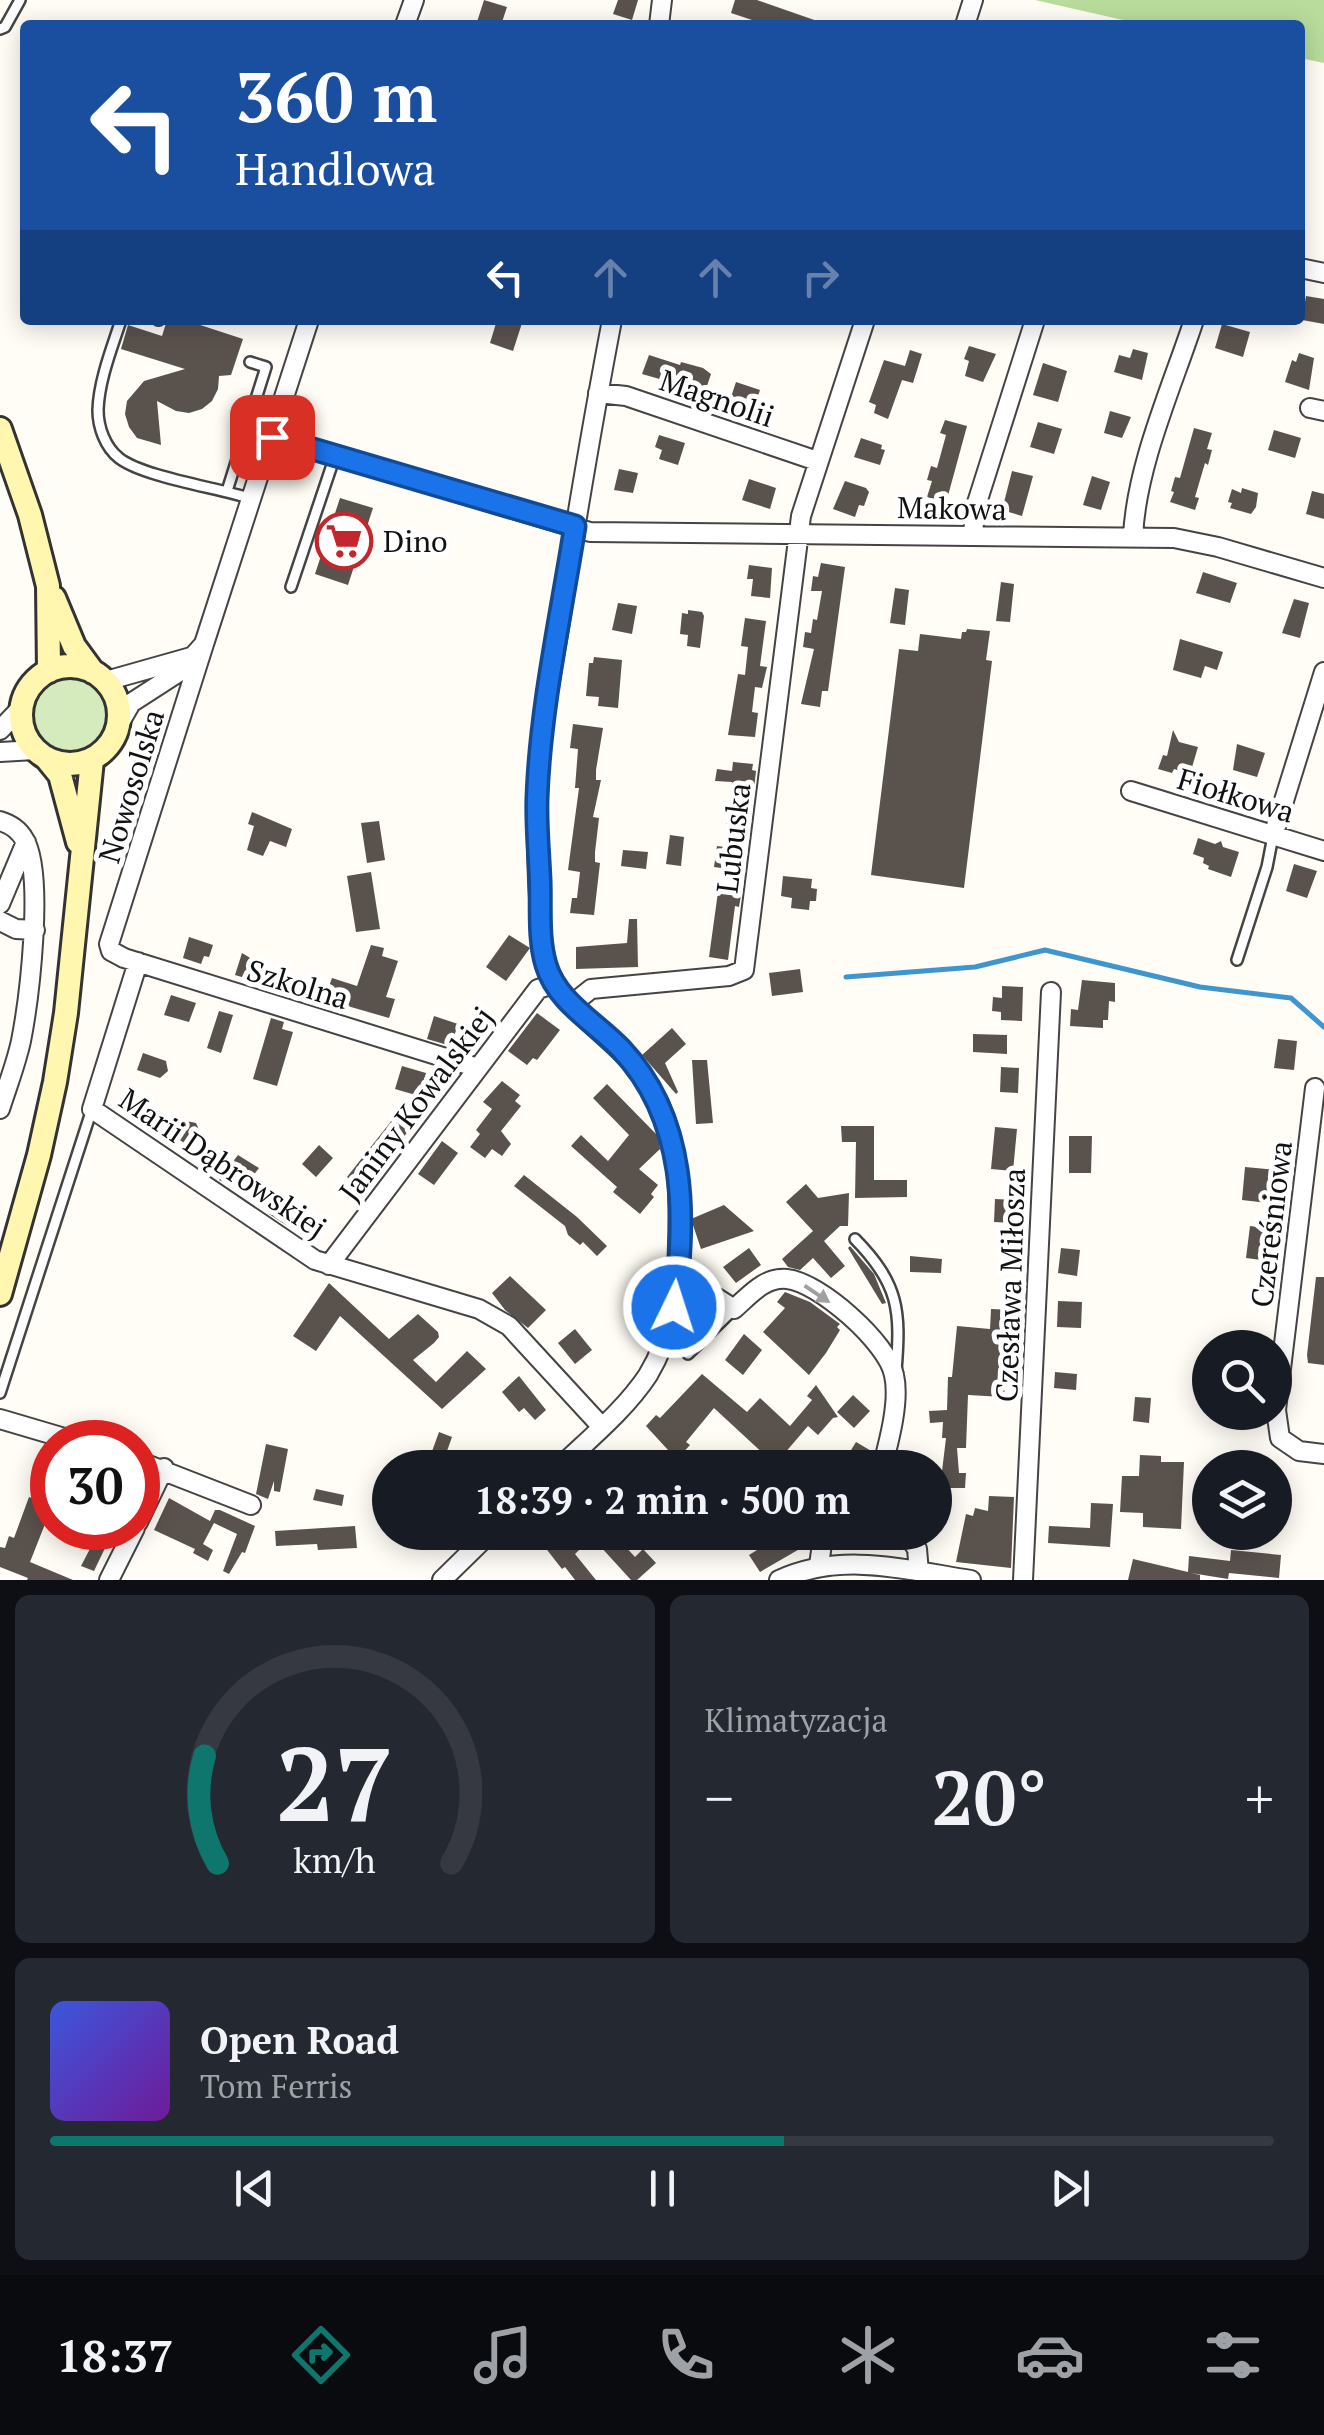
<!DOCTYPE html>
<html lang="pl">
<meta charset="utf-8">
<style>
body{margin:0;font-family:"PT Serif",serif;background:#242831;color:#f1f3f6;height:100vh;display:flex;flex-direction:column;font-size:38px;white-space:nowrap}
*{box-sizing:border-box;margin:0}
p{font-size:32px;color:#9ea1a6}
.icon{flex:none;width:55px;height:55px;fill:none;stroke:currentColor;stroke-width:2;stroke-linecap:round;stroke-linejoin:round}
.map{position:relative;height:1580px;overflow:hidden}
.details{display:flex;flex-direction:column;gap:15px;padding:15px;background:#0d0f14;flex:1}
.details>*{flex:none}
.guide{position:absolute;left:20px;top:20px;width:1285px;height:305px;border-radius:10px;box-shadow:0 5px 25px #0003;background:#1a4fa0;color:#fff;overflow:hidden}
.controls{position:absolute;left:1192px;top:1330px;display:grid;gap:20px}
.controls a{display:grid;place-items:center;width:100px;height:100px;border-radius:50%;background:#171b24;box-shadow:0 5px 25px #0003;font-size:50px}
.speed{position:absolute;left:30px;top:1420px;display:flex;gap:20px;font-size:50px;font-weight:700;text-align:center}
.speed>*{display:grid;place-content:center;width:130px;height:130px;border-radius:50%;background:#171b24;box-shadow:0 5px 25px #0003;line-height:1}
.speed .limit{border:15px solid #d22;background:#fff;color:#111}
.pin{position:absolute;display:grid;place-items:center;width:85px;height:85px;color:#fff;margin:-42px;border-radius:20px;box-shadow:0 5px 15px #0006}
.me{position:absolute;width:110px;margin:-55px;rotate:4deg;stroke-linejoin:round;filter:drop-shadow(0 0 8px #0008)}
.turn{display:flex;align-items:center;gap:35px;height:210px;padding:0 50px;font-size:45px}
.turn .icon{width:130px;height:130px;stroke-width:2.5}
.turn b{display:block;font-size:70px;line-height:85px}
.lanes{display:flex;align-items:center;height:95px;padding:0 50px;background:#0003;justify-content:center;gap:50px;direction:ltr}
.lanes .off{opacity:.35}
.big{font-size:75px;font-weight:700;line-height:1.1}
.details .widget{flex:1;display:flex;flex-direction:column;justify-content:center;gap:15px;min-width:0;padding:0 35px;border-radius:15px;background:#242831}
.details .dial{align-items:center;gap:0}
.dial svg{height:260px;overflow:visible;fill:none;stroke:#363941;stroke-width:7;stroke-linecap:round;text-anchor:middle}
.dial text{fill:#f1f3f6;stroke:none}
.song{display:flex;align-items:center;gap:30px}
.cover{width:120px;height:120px;border-radius:15px;background:linear-gradient(135deg,hsl(230 70% 55%),hsl(280 70% 35%))}
.played{height:10px;border-radius:5px;background:linear-gradient(90deg,#0f766e 60%,#363941 60%)}
.keys{display:flex;justify-content:space-around;direction:ltr}
.heat{display:flex;justify-content:space-between;align-items:center;font-size:55px;direction:ltr}
.details .tiles{flex:1;display:grid;gap:15px;grid-template-columns:1fr 1fr}
.widget:last-child{grid-column:span 2}
.trip{position:absolute;left:372px;top:1450px;width:580px;height:100px;border-radius:50px;background:#171b24;box-shadow:0 5px 25px #0003;font-weight:700;line-height:100px;text-align:center}
.tab-bar{display:flex;height:160px;justify-content:space-around;align-items:center;background:#090b0e;color:#9ea1a6}
.tab-bar .icon{width:70px;height:70px}
.tab-bar .active{color:#0f766e}
.tab-bar b{font-size:45px;color:#f1f3f6}
.map>svg:first-child{display:block}
.green{fill:#d5ebbd}
.forest{fill:#b9dc9c}
.lines{fill:none;stroke-linecap:round;stroke-linejoin:round}
.stream{stroke:#3f96cf;stroke-width:5}
.building{fill:#5a524d}
.lane-casing{stroke:#444;stroke-width:14}
.street-casing{stroke:#444;stroke-width:22}
.secondary-casing{stroke:#333;stroke-width:28}
.lane{stroke:#fff;stroke-width:9}
.street{stroke:#fff;stroke-width:18}
.secondary{stroke:#fff6b0;stroke-width:22}
.oneway{fill:#a0a0a0}
.route-casing{stroke:#114b97;stroke-width:25}
.route{stroke:#1a73e8;stroke-width:18}
.labels{text-anchor:middle;dominant-baseline:central;stroke-width:10;stroke-linejoin:round;paint-order:stroke}
.street-label{font-size:30px;fill:#111;stroke:#fff}
.poi-label{font-size:30px;fill:#111;stroke:#fff;text-anchor:start}
</style>
<div class="map">
<svg width="1324" height="1580" viewBox="0 0 1324 1580">
<rect width="100%" height="100%" fill="#fffdf5"/>
<path class="green" d="M29 715a41 41 0 1 1 82 0a41 41 0 1 1-82 0Z"/>
<path class="forest" d="M1035 0H1324V63L1300 58V25H1145Z"/>
<g class="lines">
<path class="stream" d="M846 977 975 967 1045 950 1200 987 1291 998 1324 1027"/>
</g>
<path class="building" d="M484 0 507 7 501 25 477 22Z
M618 0H638L632 20 613 14Z
M735 0H757L820 22V25H767L731 13Z
M1306 296 1324 299V324L1302 320Z
M167 320H185L243 339 231 375 219 376 218 389 212 401 202 409 189 413 176 411 157 401 161 445 137 438 129 427 125 414 127 401 144 381 185 369 121 349 128 325 162 336Z
M497 320H523L513 351 490 343Z
M1222 324 1250 332 1243 357 1215 348Z
M969 346 996 354 983 382 965 376 969 361 964 359Z
M1133 349 1148 353 1142 380 1114 372 1119 355 1130 358Z
M910 350 922 354 913 383 902 380 888 419 874 413 876 405 869 402 884 360 905 366Z
M1299 353 1314 358 1309 390 1285 382 1292 360 1296 362Z
M649 355 680 365 681 362 703 368 711 374 705 392 642 374Z
M1043 363 1067 371 1058 402 1033 395Z
M736 382 760 390 754 407 730 400Z
M1110 411 1131 417 1122 438 1104 433Z
M945 420 967 426 946 503 927 497 932 481 927 480 931 466 937 468 946 435 940 433Z
M1038 422 1062 429 1054 454 1030 447Z
M1194 428 1212 433 1207 449 1212 450 1208 465 1205 463 1195 497 1199 498 1195 510 1170 502 1174 492 1171 491 1175 477 1180 478Z
M1274 430 1301 438 1295 458 1268 450Z
M659 435 685 443 678 465 659 459 662 450 655 447Z
M861 438 882 445 881 449 885 450 880 465 854 457Z
M619 469 638 473 633 493 614 490Z
M1012 471 1033 476 1022 516 1002 510Z
M1092 476 1110 482 1101 510 1083 505Z
M749 479 776 488 770 509 742 500Z
M845 481 866 488 869 492 864 506 859 505 855 517 833 509Z
M1242 488 1258 493 1256 507 1251 514 1230 508 1232 503 1228 502 1232 489 1241 493Z
M1312 491 1324 494V519L1306 514Z
M340 498 373 508 348 585 315 574Z
M821 563 845 567 828 691H822L820 707 801 704 814 649 803 647 805 632 811 633 813 619 817 620 822 591H811L813 576 818 577Z
M749 565 772 568 770 598 751 596 753 579H747Z
M1203 572 1237 583 1230 603 1196 593Z
M1001 582 1014 584 1010 622 996 621Z
M895 588 909 590 905 625 890 623Z
M1294 599 1309 603 1300 638 1282 633Z
M618 603 637 606 632 634 612 630Z
M688 610 702 612 704 616 700 648 687 646 688 635 680 634 682 613 688 614Z
M745 618 766 621 760 666 767 667 762 688 755 687 752 712 758 713 755 737 728 735 738 674 745 675 748 647 741 646Z
M967 629 990 631 986 660 992 661 964 888 871 875 899 649 918 651 920 634 961 639 962 632H966Z
M1180 639 1223 652 1217 670 1205 666 1201 678 1173 670Z
M594 657 622 660 618 708 598 706 599 697 586 696 589 663H593Z
M573 724 603 728 596 770V780H601L593 817 599 818 595 852V862L600 863 594 915 570 913 572 898H577L580 872 568 870 579 788H575L578 749 570 748Z
M1173 730 1179 742 1198 747 1190 774 1174 769 1172 773 1158 769 1163 755 1167 756Z
M1237 744 1265 753 1257 777 1233 770Z
M733 762 753 764 752 770 756 771 751 817H746L745 826 726 824 732 782 715 781 717 769 732 771Z
M252 812 292 829 286 847 270 841 263 856 247 850 254 826 248 824Z
M379 821 385 860 367 863 361 823Z
M670 835 684 837 681 866 666 864Z
M1198 838 1215 844 1221 841 1223 847 1239 852 1231 877 1208 869 1209 866 1203 863 1204 858 1193 854Z
M717 846 746 850 744 871 714 867Z
M623 850 648 852 646 869 621 866Z
M1294 864 1317 871 1307 898 1286 891Z
M371 872 380 929 356 932 347 876Z
M783 876 812 879 811 888 817 889 816 901H810L809 910 791 908 792 898 781 896Z
M718 892 741 895 739 907 735 906 728 960 709 957Z
M629 919H637L638 967 576 969V947L627 943Z
M509 935 530 948 506 981 486 967Z
M189 937 213 945 209 957 204 956 201 964 183 958Z
M371 945 384 948 382 956 398 961 386 997 395 999 389 1018 344 1005 343 1009 323 1003 332 978 357 986Z
M242 953 260 964 255 981 235 975Z
M800 969 803 992 772 996 769 973Z
M1082 980 1115 983V1002L1109 1001 1108 1020H1103V1028L1070 1026 1071 1009 1078 1010Z
M1002 986 1023 987 1022 1021 1001 1020V1012L992 1011 993 997 1002 998Z
M171 995 196 1003 189 1022 164 1015Z
M219 1011 233 1015 221 1053 207 1048Z
M537 1013 560 1030 537 1060 533 1058 527 1065 508 1051Z
M434 1016 458 1024 451 1046 427 1039Z
M271 1018 284 1022 282 1029 293 1032 277 1086 253 1079Z
M672 1028 686 1044 665 1063 678 1092 676 1094 642 1055Z
M973 1034 1007 1035V1054L973 1052Z
M1278 1039 1297 1041 1294 1070 1274 1068Z
M143 1053 166 1061 168 1071 160 1078 137 1070Z
M692 1060H707L713 1123 696 1124Z
M402 1066 426 1073 420 1093 434 1095 429 1113 416 1108 419 1096 395 1089Z
M1001 1067 1019 1068 1018 1093 1000 1092Z
M502 1081 520 1095 515 1101 521 1106 501 1131 511 1144 502 1156 492 1149 485 1158 470 1147 480 1134 476 1130 492 1109 483 1102Z
M607 1084 658 1136 660 1149 639 1169 658 1185 651 1194 654 1197 640 1214 613 1192 617 1187 571 1146 581 1135 608 1161 629 1135 593 1098Z
M127 1088 150 1105 142 1117 118 1102Z
M396 1115 411 1120 406 1134 390 1155 386 1153 378 1163 370 1174 374 1177 363 1191 347 1177Z
M177 1119 196 1123 202 1136 193 1149 168 1132Z
M841 1126H874V1180H907V1197L855 1198 856 1142H842Z
M995 1127 1017 1129 1013 1171 991 1169Z
M1069 1136H1092L1091 1173H1069Z
M442 1141 458 1153 434 1185 418 1174Z
M319 1145 333 1158 316 1177 302 1164Z
M238 1155 259 1168 242 1190 219 1180Z
M1245 1167 1279 1170 1276 1204 1242 1200Z
M524 1175 577 1217 607 1246 597 1256 583 1242 580 1245 568 1235 565 1226 514 1186Z
M806 1184 818 1198 849 1193 848 1226H840L824 1241 845 1266 831 1278 813 1258 800 1270 788 1267 782 1259 813 1231 786 1202Z
M279 1199 296 1211 286 1225 269 1214Z
M995 1199 1015 1200 1014 1223 994 1222Z
M724 1205 754 1231 701 1249 691 1219Z
M1250 1226 1273 1229 1269 1261 1246 1258Z
M850 1246 874 1274 886 1303 882 1304 848 1248Z
M749 1248 761 1265 736 1283 723 1267Z
M1061 1248 1080 1250 1077 1276 1058 1273Z
M910 1256 942 1259 941 1273 910 1272Z
M510 1276 546 1310 528 1328 505 1310 492 1293Z
M1316 1277H1324V1365L1308 1363 1307 1355Z
M329 1283 389 1339 418 1314 438 1332 439 1337 434 1343 413 1360 436 1382 467 1351 486 1369 442 1409 340 1316 316 1351 293 1336Z
M785 1292 810 1302 840 1324 837 1327 840 1330 826 1353 809 1375 763 1332 785 1308 777 1302Z
M1058 1301 1082 1302 1081 1328 1057 1327Z
M991 1309 1015 1310 1014 1323H1010L1004 1397 968 1395 966 1448H957L959 1473H966L965 1488H940L946 1438H942L943 1422 930 1423 929 1411 947 1410 948 1377H952L957 1326 990 1329Z
M575 1329 592 1350 575 1364 558 1343Z
M744 1334 762 1350 743 1375 725 1360Z
M1055 1372 1077 1374 1076 1390 1054 1388Z
M702 1374 747 1412 760 1398 790 1426 812 1400 807 1396 816 1385 838 1417 833 1418 818 1435 808 1426 778 1461 770 1453 766 1456 714 1408 686 1442 690 1445 669 1468H652L668 1450 646 1426 656 1415 660 1418Z
M519 1376 546 1410 535 1420 524 1408 519 1412 502 1392Z
M853 1395 870 1411 854 1428 837 1412Z
M1135 1397 1151 1398 1149 1423 1133 1421Z
M439 1432 452 1437 441 1468H426Z
M856 1442 873 1452 870 1463 868 1468H840Z
M266 1444 288 1449 280 1492 274 1491V1481L268 1499 256 1494Z
M1140 1455 1161 1456V1462H1184L1181 1529 1143 1527V1513L1120 1512 1122 1476H1139Z
M316 1489 344 1495 342 1506 313 1500Z
M989 1496 1014 1497 1011 1568 956 1562 966 1514 973 1516 975 1508 988 1511Z
M29 1497 52 1505 49 1512 52 1513V1528L45 1524 30 1562 73 1580H27L28 1578 0 1567V1547L5 1548 9 1536 14 1538Z
M169 1498 210 1521 215 1510H220L255 1526 245 1553 242 1552 229 1574 223 1571 237 1534 214 1523 203 1544 213 1550 208 1561 193 1553 195 1549 154 1530Z
M1091 1503 1113 1504 1110 1547 1048 1543 1049 1526 1090 1528Z
M355 1526 357 1548 318 1550 317 1544 276 1546 275 1531Z
M533 1532H581L574 1540 581 1548 575 1554 596 1580H575L565 1567 562 1569Z
M786 1532H816L803 1547 760 1572 749 1555Z
M614 1534 635 1557 643 1549 656 1563 637 1580H631L600 1546Z
M94 1541 106 1546 94 1571 81 1566Z
M1231 1550 1281 1555 1279 1578 1229 1573 1228 1579 1191 1573 1200 1575V1580H1128L1133 1559 1188 1572 1189 1556 1230 1561Z"/>
<g class="lines">
<g class="lane-casing">
<path id="lane" d="M0 29 5 27 20 0
M121 320C112 348 99 380 98 410 98 427 105 447 119 458 143 477 219 488 252 499
M158 320H159
M227 491 266 367 250 362
M291 587 335 456
M1237 960 1267 867 1273 836
M855 1239C899 1284 901 1310 896 1371
M688 1354 734 1309
M0 1393 92 1109"/>
</g>
<g class="street-casing">
<path id="street" d="M405 25 414 0
M659 25 662 0
M965 25 973 0
M1300 268 1324 273
M598 393 626 396 817 461
M1310 408 1324 411
M272 437 590 532 1174 538 1218 547 1324 578
M973 536 975 509 1035 320
M1133 537C1136 466 1172 387 1194 320
M204 644 109 944 111 951 124 958 478 1068
M106 681 191 657
M119 724 131 703 179 672 204 644 309 320
M0 730 22 707
M0 752 35 750
M1131 791 1324 851
M0 821C10 824 19 830 24 839 45 873 29 1000 21 1041 16 1064 7 1087 0 1109
M1273 836 1324 672
M0 904 26 842
M0 921 16 929 35 930
M138 962 92 1109 315 1260 479 1309 509 1326 602 1427
M571 1005 591 989 729 976 744 970 801 516 865 320
M1315 1088 1276 1410 1280 1438 1299 1451 1324 1454
M329 1265 538 989 553 984
M677 1289 717 1298 734 1309C750 1295 764 1277 787 1279 819 1282 888 1343 894 1375 900 1401 889 1441 882 1468
M0 1419 78 1442
M138 1461 251 1505
M559 1468C589 1439 625 1410 648 1375 673 1334 677 1290 678 1244 680 1182 679 1122 639 1071 605 1029 546 1001 542 942 538 895 536 845 537 798 538 733 553 668 563 603 578 509 594 414 612 320
M138 1522 164 1468
M906 1532 917 1549 919 1572
M819 1565 822 1544 833 1532
M109 1580 135 1528
M442 1580 491 1532
M779 1580C842 1551 906 1570 971 1580
M1023 1580 1051 992"/>
</g>
<g class="secondary-casing">
<path id="secondary" d="M0 429 30 515 48 586 49 671
M54 598 74 646 93 672
M21 715a49 49 0 1 1 98 0a49 49 0 1 1-98 0Z
M47 759 60 775 78 842
M0 1294 39 1155 55 1082 66 1013 92 760"/>
</g>
<use href="#lane" class="lane"/>
<use href="#street" class="street"/>
<use href="#secondary" class="secondary"/>
</g>
<defs><path id="oneway-solid" d="M-6-.8H1V-3.2L6.5 0L1 3.2V.8H-6Z" transform="scale(2.5)"/></defs>
<use class="oneway" href="#oneway-solid" transform="translate(817 1294) rotate(34)"/>
<g class="lines">
<g class="route-casing">
<path id="route" d="M272 437 575 526C561 615 540 709 537 798 536 825 539 854 540 881 541 909 538 938 546 965 557 1002 595 1022 621 1049 687 1119 687 1217 674 1307"/>
</g>
<use href="#route" class="route"/>
</g>
<defs>
<g id="supermarket-ring" transform="scale(2.875)"><circle r="9.5" fill="#fff" stroke="#c4262e" stroke-width="1.5"/><path d="M-6-5.5h2.5l.6 2H6L4.5 2H-2.5L-4.4-4H-6ZM-1.5 3.2a1.3 1.3 0 1 0 .1 0ZM3 3.2a1.3 1.3 0 1 0 .1 0Z" fill="#c4262e"/></g>
</defs>
<g fill-rule="evenodd">
<use href="#supermarket-ring" x="344" y="541"/>
</g>
<g class="labels">
<g class="street-label">
<text transform="translate(717 398) rotate(19)">Magnolii</text>
<text transform="translate(952 508) rotate(1)">Makowa</text>
<text transform="translate(131 786) rotate(-73)">Nowosolska</text>
<text transform="translate(1236 795) rotate(17)">Fiołkowa</text>
<text transform="translate(733 838) rotate(-83)">Lubuska</text>
<text transform="translate(298 984) rotate(17)">Szkolna</text>
<text transform="translate(416 1104) rotate(-53)">Janiny Kowalskiej</text>
<text transform="translate(223 1163) rotate(34)">Marii Dąbrowskiej</text>
<text transform="translate(1271 1224) rotate(-83)">Czereśniowa</text>
<text transform="translate(1010 1285) rotate(-88)">Czesława Miłosza</text>
</g>
<g class="poi-label">
<text x="383" y="541">Dino</text>
</g>
</g>
</svg>
<div class="controls">
<a><svg class="icon" aria-label="search" viewBox="0 0 24 24"><circle cx="10" cy="10" r="6"/><path d="M15 15l6 6"/></svg></a>
<a><svg class="icon" aria-label="layers" viewBox="0 0 24 24"><path d="M12 4l9 5-9 5-9-5zM3 14l9 5 9-5"/></svg></a>
</div>
<div class="speed"><div class="limit">30</div></div>
<div class="pin" style="left:272px;top:437px;background:#d93025"><svg class="icon" aria-label="arrive" viewBox="0 0 24 24"><path d="M6 21V4h12l-3 4 3 4H6"/></svg></div>
<svg class="me" style="left:674px;top:1307px" viewBox="-20 -20 40 40"><circle r="17" fill="#1a73e8" stroke="#fff" stroke-width="3"/><path d="M0-11L8 9 0 5-8 9z" fill="#fff"/></svg>
<div class="trip">18:39 · 2 min · 500 m</div>
<div class="guide">
<div class="turn"><svg class="icon" aria-label="left" viewBox="0 0 24 24"><path d="M17 20v-9H6M10 6l-5 5 5 5"/></svg><div><b>360 m</b>Handlowa</div></div>
<div class="lanes"><svg class="icon" aria-label="left" viewBox="0 0 24 24"><path d="M17 20v-9H6M10 6l-5 5 5 5"/></svg><svg class="icon off" aria-label="ahead" viewBox="0 0 24 24"><path d="M12 20V5M6 11l6-6 6 6"/></svg><svg class="icon off" aria-label="ahead" viewBox="0 0 24 24"><path d="M12 20V5M6 11l6-6 6 6"/></svg><svg class="icon off" aria-label="right" viewBox="0 0 24 24"><path d="M7 20v-9h11M14 6l5 5-5 5"/></svg></div>
</div>
</div>
<section class="details">
<div class="tiles">
<div class="widget dial"><svg viewBox="0 0 100 80">
<path d="M14 69A42 42 0 1 1 86 69"/>
<path d="M14 69A42 42 0 0 1 10 36" stroke="#0f766e"/>
<text x="50" y="56" font-size="32" font-weight="700">27</text>
<text x="50" y="72" font-size="11">km/h</text>
</svg></div>
<div class="widget"><p>Klimatyzacja</p>
<div class="heat"><a>−</a><b class="big">20°</b><a>+</a></div>
</div>
<div class="widget">
<div class="song"><i class="cover"></i><div><b>Open Road</b><p>Tom Ferris</p></div></div>
<div class="played"></div>
<div class="keys"><svg class="icon" aria-label="previous" viewBox="0 0 24 24"><path d="M18 5L8 12l10 7zM5 5v14"/></svg><svg class="icon" aria-label="pause" viewBox="0 0 24 24"><path d="M8 5v14M16 5v14"/></svg><svg class="icon" aria-label="next" viewBox="0 0 24 24"><path d="M6 5l10 7-10 7zM19 5v14"/></svg></div>
</div>
</div>
</section>
<nav class="tab-bar">
<b>18:37</b>
<svg class="icon active" aria-label="directions" viewBox="0 0 24 24"><path d="M12 3l9 9-9 9-9-9zM9 14v-3h6M13 9l2 2-2 2"/></svg>
<svg class="icon" aria-label="music" viewBox="0 0 24 24"><path d="M9 18V5l10-2v13"/><circle cx="6" cy="18" r="3"/><circle cx="16" cy="16" r="3"/></svg>
<svg class="icon" aria-label="phone" viewBox="0 0 24 24"><path d="M5 4h4l2 5-3 2q2 4 5 5l2-3 5 2v4C11 20 4 13 5 4z"/></svg>
<svg class="icon" aria-label="climate" viewBox="0 0 24 24"><path d="M12 3v18M4 7l16 10M4 17L20 7"/></svg>
<svg class="icon" aria-label="car" viewBox="0 0 24 24"><path d="M5 17H2v-5l4-1 3-4h7l3 4 3 1v5h-3M9 17h6M6 11h13"/><circle cx="7" cy="17" r="2"/><circle cx="17" cy="17" r="2"/></svg>
<svg class="icon" aria-label="filters" viewBox="0 0 24 24"><path d="M4 7h16M4 17h16"/><circle cx="9" cy="7" r="2"/><circle cx="15" cy="17" r="2"/></svg>
</nav>
